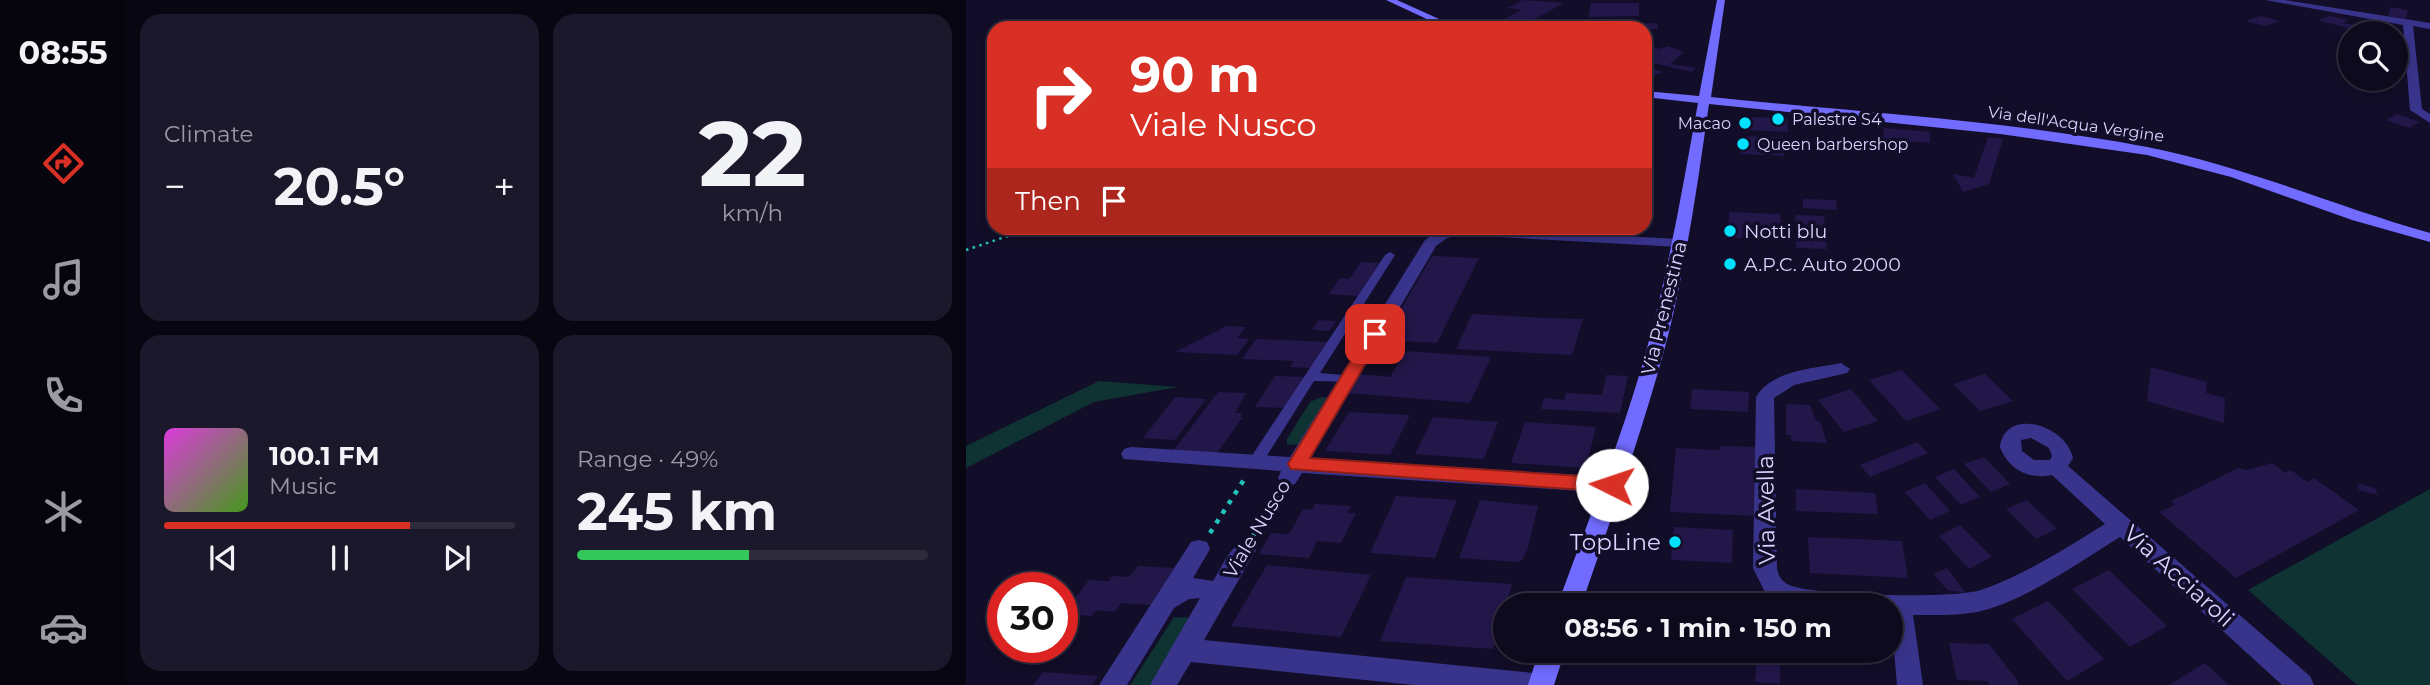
<!DOCTYPE html>
<meta charset="utf-8">
<style>
body{margin:0;font-family:Montserrat,sans-serif;background:#1c182b;color:#f1f3f6;height:100vh;display:flex;flex-direction:column;font-size:26px;white-space:nowrap}
*{box-sizing:border-box;margin:0}
p{font-size:23px;color:#9b9aa4}
.icon{flex:none;width:38px;height:38px;fill:none;stroke:currentColor;stroke-width:2;stroke-linecap:round;stroke-linejoin:round}
.map{position:relative;flex:1;overflow:hidden}
.sheet{display:flex;flex-direction:column;gap:14px;padding:14px;background:#080610;width:840px}
.sheet>*{flex:none}
.top-card{position:absolute;left:21px;top:21px;width:665px;height:214px;border-radius:21px;box-shadow:0 4px 10px #0003,0 0 0 2px #2e2b3c;background:#d93025;color:#fff;overflow:hidden}
.tools{position:absolute;left:1372px;top:21px;display:grid;gap:14px}
.tools a{display:grid;place-items:center;width:70px;height:70px;border-radius:50%;background:#0e0a1e;box-shadow:0 4px 10px #0003,0 0 0 2px #2e2b3c;font-size:35px}
.speed{position:absolute;left:21px;top:572px;display:flex;gap:14px;font-size:35px;font-weight:700;text-align:center}
.speed>*{display:grid;place-content:center;width:91px;height:91px;border-radius:50%;background:#0e0a1e;box-shadow:0 4px 10px #0003,0 0 0 2px #2e2b3c;line-height:1}
.speed .limit{border:10px solid #d22;background:#fff;color:#111}
.pin{position:absolute;display:grid;place-items:center;width:60px;height:60px;color:#fff;margin:-30px;border-radius:14px;box-shadow:0 4px 10px #0006}
.me{position:absolute;width:77px;margin:-38px;rotate:274deg;stroke-linejoin:round;filter:drop-shadow(0 0 5px #0008)}
.turn{display:flex;align-items:center;gap:24px;height:147px;padding:0 28px;font-size:32px}
.turn .icon{width:91px;height:91px;stroke-width:2.5}
.turn b{display:block;font-size:49px;line-height:60px}
.then{display:flex;align-items:center;height:66px;padding:0 28px;background:#0003;gap:14px;font-size:26px}
.big{font-size:52px;font-weight:700;line-height:1.1}
.sheet .card{flex:1;display:flex;flex-direction:column;justify-content:center;gap:10px;min-width:0;padding:0 24px;border-radius:21px;background:#1c182b}
.sheet .dial{align-items:center;gap:0}
.dial b{font-size:91px;line-height:1}
.song{display:flex;align-items:center;gap:21px}
.cover{width:84px;height:84px;border-radius:10px;background:linear-gradient(135deg,hsl(300 70% 55%),hsl(100 70% 35%))}
.played{height:7px;border-radius:4px;background:linear-gradient(90deg,#d93025 70%,#2e2b3c 70%)}
.keys{display:flex;justify-content:space-around;direction:ltr}
.heat{display:flex;justify-content:space-between;align-items:center;font-size:38px;direction:ltr}
.charge{height:10px;border-radius:5px;background:linear-gradient(90deg,#34c759 49%,#2e2b3c 0)}
.sheet .tiles{flex:1;display:grid;gap:14px;grid-template-columns:repeat(2,1fr)}
.trip{position:absolute;left:527px;top:593px;width:410px;height:70px;border-radius:35px;background:#0e0a1e;box-shadow:0 4px 10px #0003,0 0 0 2px #2e2b3c;font-weight:700;line-height:70px;text-align:center}
main{display:flex;flex:1;min-height:0}
.tab-bar{display:flex;flex-direction:column;width:126px;justify-content:space-around;align-items:center;background:#06040c;color:#9b9aa4}
.tab-bar .icon{width:49px;height:49px}
.tab-bar .on{color:#d93025}
.tab-bar b{font-size:32px;color:#f1f3f6}
.map>svg:first-child{display:block}
.green{fill:#0f3232}
.building{fill:#23174a}
.lines{fill:none;stroke-linecap:round;stroke-linejoin:round}
.path-far1{stroke:#24c3bc;stroke-width:2.5;stroke-dasharray:2.5 4.5;stroke-linecap:butt}
.path{stroke:#24c3bc;stroke-width:4.5;stroke-dasharray:4.5 7;stroke-linecap:butt}
.lane{fill:#39348b;fill-rule:evenodd}
.street{fill:#39348b;fill-rule:evenodd}
.secondary{fill:#716bff;fill-rule:evenodd}
.route{fill:#d93025;stroke:#8d1f18;stroke-width:2}
.poi-dot{fill:#00e0ff;stroke:#120d28;stroke-width:2.5}
.labels{text-anchor:middle;dominant-baseline:central;stroke-width:7;stroke-linejoin:round;paint-order:stroke}
.far-poi-label{font-size:16px;fill:#d9d4ff;stroke:#120d28;text-anchor:start}
.far-street-label{font-size:16px;fill:#d9d4ff;stroke:#120d28}
.poi-label{font-size:19px;fill:#d9d4ff;stroke:#120d28;text-anchor:start}
.street-label{font-size:19px;fill:#d9d4ff;stroke:#120d28}
.near-street-label{font-size:23px;fill:#d9d4ff;stroke:#120d28}
.near-poi-label{font-size:23px;fill:#d9d4ff;stroke:#120d28;text-anchor:end}
</style>
<main>
<nav class="tab-bar">
<b>08:55</b>
<svg class="icon on" aria-label="directions" viewBox="0 0 24 24"><path d="M12 3l9 9-9 9-9-9zM9 14v-3h6M13 9l2 2-2 2"/></svg>
<svg class="icon" aria-label="music" viewBox="0 0 24 24"><path d="M9 18V5l10-2v13"/><circle cx="6" cy="18" r="3"/><circle cx="16" cy="16" r="3"/></svg>
<svg class="icon" aria-label="phone" viewBox="0 0 24 24"><path d="M5 4h4l2 5-3 2q2 4 5 5l2-3 5 2v4C11 20 4 13 5 4z"/></svg>
<svg class="icon" aria-label="climate" viewBox="0 0 24 24"><path d="M12 3v18M4 7l16 10M4 17L20 7"/></svg>
<svg class="icon" aria-label="car" viewBox="0 0 24 24"><path d="M5 17H2v-5l4-1 3-4h7l3 4 3 1v5h-3M9 17h6M6 11h13"/><circle cx="7" cy="17" r="2"/><circle cx="17" cy="17" r="2"/></svg>
</nav>
<section class="sheet">
<div class="tiles">
<div class="card"><p>Climate</p>
<div class="heat"><a>−</a><b class="big">20.5°</b><a>+</a></div>
</div>
<div class="card dial"><b>22</b><p>km/h</p></div>
<div class="card">
<div class="song"><i class="cover"></i><div><b>100.1 FM</b><p>Music</p></div></div>
<div class="played"></div>
<div class="keys"><svg class="icon" aria-label="previous" viewBox="0 0 24 24"><path d="M18 5L8 12l10 7zM5 5v14"/></svg><svg class="icon" aria-label="pause" viewBox="0 0 24 24"><path d="M8 5v14M16 5v14"/></svg><svg class="icon" aria-label="next" viewBox="0 0 24 24"><path d="M6 5l10 7-10 7zM19 5v14"/></svg></div>
</div>
<div class="card"><p>Range · 49%</p><b class="big">245 km</b><div class="charge"></div></div>
</div>
</section>
<div class="map">
<svg width="1464" height="685" viewBox="0 0 1464 685">
<rect width="100%" height="100%" fill="#120d28"/>
<path class="green" d="M133 381 212 387 128 402 0 468V446Z
M355 397 362 398 334 444 321 445V439L344 402Z
M1464 489V685H1391L1282 590Z
M208 617 231 618 189 685H164Z"/>
<path class="building" d="M557 0 598 3 552 28 525 26 556 10 541 8Z
M625 3H673V16L622 17Z
M1424 7 1442 10 1440 19 1422 16Z
M1295 16 1314 21 1299 26 1280 21Z
M1364 16 1382 20 1377 23 1388 25 1392 22 1413 27 1409 33H1399L1352 20Z
M691 23 692 29 647 28V25Z
M679 43 693 49 702 46 718 52 704 64 730 68 726 72 679 61Z
M679 66 697 72 680 79Z
M1431 114 1454 122 1443 128 1420 120Z
M778 117 821 118 822 132 778 130Z
M918 128 964 132V143L917 139Z
M776 136 818 137V156L774 154Z
M1022 137 1037 139 1023 184 997 192 987 174 1008 178Z
M837 199 870 200 871 210 837 208Z
M763 212 814 214 816 239 762 238Z
M829 215 858 216 861 249 830 248Z
M466 256 513 258 471 343 417 340Z
M395 262 413 263 392 296 363 294 374 278 383 279Z
M506 314 581 318 617 319 606 355 490 349Z
M352 320 370 321 363 331 346 330Z
M261 326 280 327 271 338 283 339 271 355 209 352Z
M290 339 361 342 345 368 324 367 328 361 276 359Z
M439 351 525 357 504 403 381 393 393 374 424 377Z
M1185 367 1241 382 1240 393 1259 398 1258 423 1181 401Z
M936 370 974 409 940 421 903 380Z
M1019 374 1047 401 1014 411 987 384Z
M640 375 662 376 654 413 575 409 578 398 598 400 600 393 636 395Z
M309 376 341 377 321 408 289 407Z
M726 389 783 392 782 412 724 409Z
M885 389 912 421 878 432 852 400Z
M252 392 280 393 269 413H276L274 417H277L251 453 207 451Z
M209 397 240 399 209 440 177 438Z
M820 404 844 405 850 421H854L861 443 825 441V435H820Z
M383 412 444 415 424 455 359 451Z
M467 417 532 422 518 459 449 454Z
M559 422 630 427 620 468 545 463Z
M951 442 962 453 904 477 894 465Z
M754 446 792 447V516L704 512 710 448 754 450Z
M1018 457 1044 484 1025 492 998 464Z
M1306 463 1319 473 1325 470 1341 482 1348 478 1393 510 1270 578 1193 512 1209 505 1205 501 1272 468 1281 470Z
M988 469 1014 497 995 505 969 477Z
M959 483 984 511 964 520 939 492Z
M1391 483 1409 488 1412 495 1393 490Z
M830 489 909 493 912 514 830 511Z
M430 496 491 500 469 558 404 553Z
M514 500 572 506 562 548 556 560 550 562 493 558Z
M1061 500 1091 529 1070 539 1040 509Z
M349 504 385 506 381 513H390L375 543 351 541 343 558 293 554 305 533 323 534 337 509 346 510Z
M994 525 1026 557 1003 569 973 536Z
M708 527 767 530 766 563 705 560Z
M842 537 936 541 942 578 844 573Z
M301 565 405 575 375 637 265 626Z
M172 566 208 568 184 605 155 603 149 612 130 610 126 616 97 614 123 580 143 581 146 576 163 577Z
M981 568 1000 593 981 590 968 574Z
M1143 570 1201 626 1164 647 1106 589Z
M440 577 546 584 527 649 414 641Z
M1082 601 1138 659 1101 681 1046 619Z
M983 643 1023 644 1051 680 1052 685H1023L1022 681 991 680Z
M791 659 814 662V684L789 682Z
M1239 663 1263 685H1203Z
M77 672 132 676 126 685H67Z"/>
<g class="lines">
<path class="path-far1" d="M0 250 66 228"/>
<path class="path" d="M244 533 279 478
M287 536 314 492"/>
<path class="lane" d="M424 252 429 255 354 373 387 376 388 379 387 382 348 381 295 465 290 466 285 465 283 461 285 457 419 255Z"/>
<path class="street" d="M1299 0H1319L1464 23V29L1447 26 1456 109 1464 114V123L1444 110 1437 25Z
M489 228 714 239 721 243 714 247 494 235 481 238 470 246 345 458 646 477 653 479 657 485 653 491 646 493 336 473 329 484 322 486 315 484 312 478 315 471 158 459 155 454 158 449 165 447 324 457 459 240 471 231Z
M875 363 884 369 881 373 828 385 808 398 811 568C812 575 815 581 823 585 849 596 988 599 1015 590 1059 575 1100 548 1139 524L1086 475C1062 480 1042 469 1034 447 1039 406 1100 425 1107 458L1102 466 1344 676 1348 685H1316L1154 537C1112 563 1059 601 1011 612 990 616 968 615 947 615L957 685H931L924 606H824L801 596 787 568 790 397C806 370 846 369 875 363ZM1065 438 1083 448 1086 456 1084 460H1068L1056 451 1055 440Z
M233 540 241 542 244 549 227 578 247 581C257 566 267 536 287 543L290 550 238 640 568 673 577 676 581 685H448L225 662 211 685H184L234 598 223 599 208 608 161 685H133L225 542Z"/>
<path class="secondary" d="M420 0H431L493 28H480Z
M751 0H759L745 97C889 112 1038 120 1181 147 1278 166 1369 206 1464 233V242L1386 220 1265 177 1181 155 1034 134 743 104C732 181 721 260 702 336 678 427 646 516 615 606H591C624 515 661 426 685 333 705 257 718 180 732 103L679 97V91L733 96Z
M573 651H599L588 685H562Z"/>
</g>
<path class="route" d="M409 329 417 334 344 458 646 478 653 480 656 485 653 490 646 492 325 469 322 464 325 459 401 334Z"/>
<g class="poi-dot">
<circle cx="812" cy="119" r="7"/>
<circle cx="779" cy="123" r="7"/>
<circle cx="777" cy="144" r="7"/>
<circle cx="764" cy="231" r="7"/>
<circle cx="764" cy="264" r="7"/>
<circle cx="709" cy="542" r="7"/>
</g>
<g class="labels">
<g class="far-poi-label">
<text x="826" y="119">Palestre S4</text>
<text x="765" y="123" text-anchor="end">Macao</text>
<text x="791" y="144">Queen barbershop</text>
</g>
<g class="far-street-label">
<text transform="translate(1110 124) rotate(8)">Via dell'Acqua Vergine</text>
</g>
<g class="poi-label">
<text x="778" y="231">Notti blu</text>
<text x="778" y="264">A.P.C. Auto 2000</text>
</g>
<g class="street-label">
<text transform="translate(698 308) rotate(-76)">Via Prenestina</text>
<text transform="translate(291 529) rotate(-59)">Viale Nusco</text>
</g>
<g class="near-street-label">
<text transform="translate(800 510) rotate(-91)">Via Avella</text>
<text transform="translate(1213 576) rotate(42)">Via Acciaroli</text>
</g>
<g class="near-poi-label">
<text x="695" y="542">TopLine</text>
</g>
</g>
</svg>
<div class="tools">
<a><svg class="icon" aria-label="search" viewBox="0 0 24 24"><circle cx="10" cy="10" r="6"/><path d="M15 15l6 6"/></svg></a>
</div>
<div class="speed"><div class="limit">30</div></div>
<div class="pin" style="left:409px;top:334px;background:#d93025"><svg class="icon" aria-label="arrive" viewBox="0 0 24 24"><path d="M6 21V4h12l-3 4 3 4H6"/></svg></div>
<svg class="me" style="left:646px;top:485px" viewBox="-20 -20 40 40"><circle r="19" fill="#fff"/><path d="M0-13L10 11 0 6-10 11z" fill="#d93025"/></svg>
<div class="trip">08:56 · 1 min · 150 m</div>
<div class="top-card">
<div class="turn"><svg class="icon" aria-label="right" viewBox="0 0 24 24"><path d="M7 20v-9h11M14 6l5 5-5 5"/></svg><div><b>90 m</b>Viale Nusco</div></div>
<div class="then">Then<svg class="icon" aria-label="arrive" viewBox="0 0 24 24"><path d="M6 21V4h12l-3 4 3 4H6"/></svg></div>
</div>
</div>
</main>
